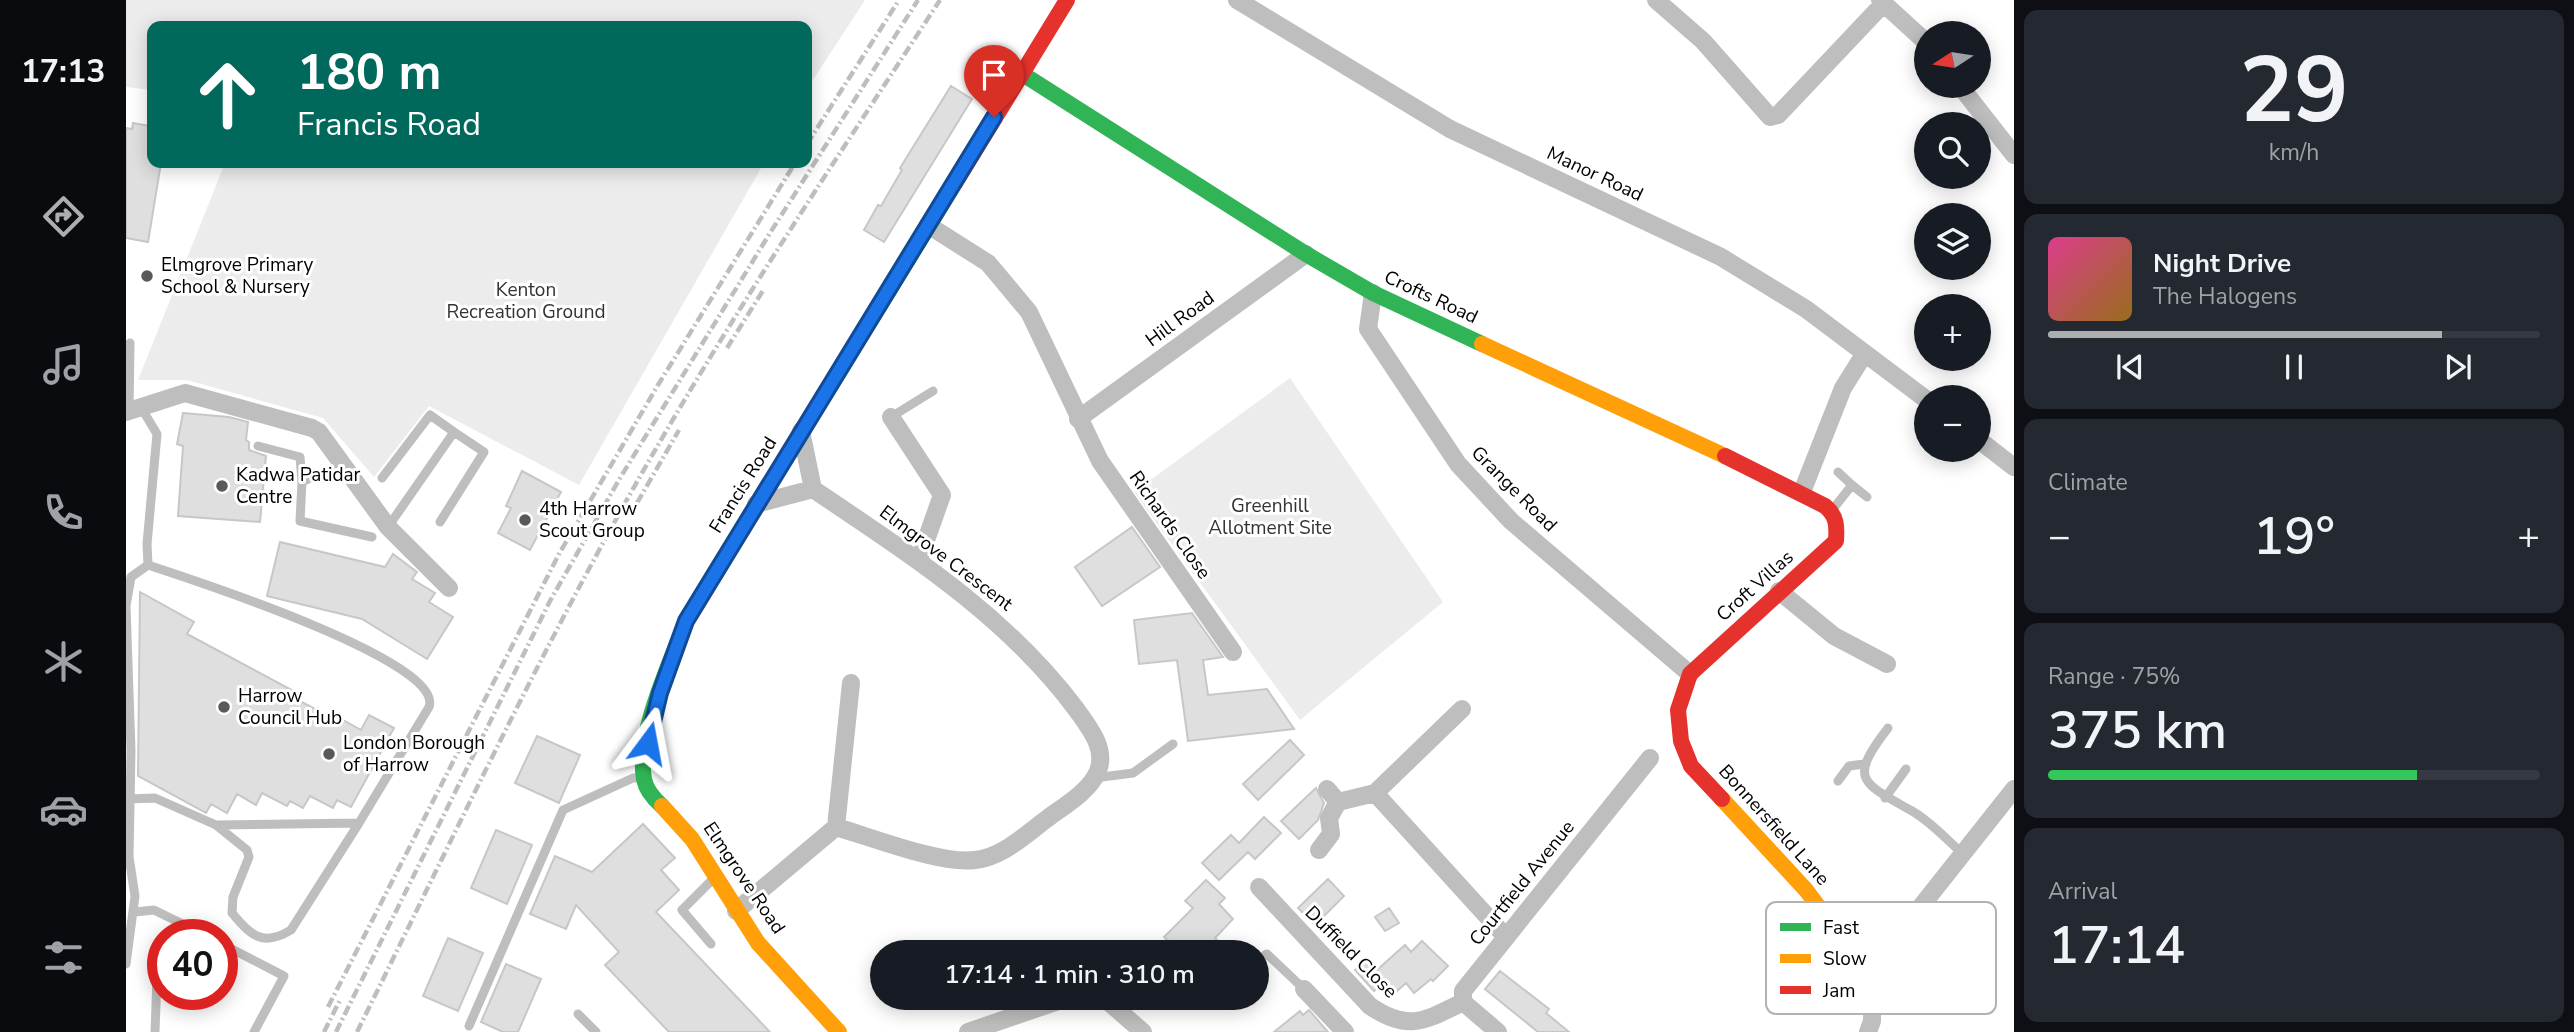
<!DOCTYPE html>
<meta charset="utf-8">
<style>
body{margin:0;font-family:"Nunito Sans",sans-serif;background:#242831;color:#f1f3f6;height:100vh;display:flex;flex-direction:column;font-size:26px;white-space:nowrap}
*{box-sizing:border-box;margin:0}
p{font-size:23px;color:#9ea1a6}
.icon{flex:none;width:38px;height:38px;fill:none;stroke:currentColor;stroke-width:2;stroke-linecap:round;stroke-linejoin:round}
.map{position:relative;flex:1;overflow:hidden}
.sheet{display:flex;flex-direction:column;gap:10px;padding:10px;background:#0d0f14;width:560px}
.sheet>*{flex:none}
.banner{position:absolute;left:21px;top:21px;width:665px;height:147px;border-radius:14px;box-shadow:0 4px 18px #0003;background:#00695c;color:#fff;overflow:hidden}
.needle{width:46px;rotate:258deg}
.fabs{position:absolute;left:1788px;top:21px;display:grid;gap:14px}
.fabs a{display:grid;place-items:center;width:77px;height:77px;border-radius:50%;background:#171b24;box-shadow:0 4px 18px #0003;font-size:35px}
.speed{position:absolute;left:21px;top:919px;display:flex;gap:14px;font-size:35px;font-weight:700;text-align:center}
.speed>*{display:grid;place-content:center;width:91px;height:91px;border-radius:50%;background:#171b24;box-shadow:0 4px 18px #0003;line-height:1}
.speed .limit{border:10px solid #d22;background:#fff;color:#111}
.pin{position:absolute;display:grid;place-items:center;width:60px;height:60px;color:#fff;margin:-72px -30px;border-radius:50% 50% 50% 0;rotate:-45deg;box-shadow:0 0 7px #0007}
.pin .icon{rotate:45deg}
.me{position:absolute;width:77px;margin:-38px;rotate:13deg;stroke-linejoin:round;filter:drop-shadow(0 0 5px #0008)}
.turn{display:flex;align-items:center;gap:24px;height:147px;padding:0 35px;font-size:32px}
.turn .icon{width:91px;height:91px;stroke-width:2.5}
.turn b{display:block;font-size:49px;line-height:60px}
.big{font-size:52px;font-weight:600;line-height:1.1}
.sheet .card{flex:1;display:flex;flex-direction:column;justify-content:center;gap:10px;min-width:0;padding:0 24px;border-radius:14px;background:#242831}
.sheet .dial{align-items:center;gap:0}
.dial b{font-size:91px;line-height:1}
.song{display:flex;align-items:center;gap:21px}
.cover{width:84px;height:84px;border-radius:10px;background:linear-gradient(135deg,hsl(330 70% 55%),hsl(40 70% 35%))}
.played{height:7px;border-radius:4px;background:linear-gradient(90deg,#adaeaf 80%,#363941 80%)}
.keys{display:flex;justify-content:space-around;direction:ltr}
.heat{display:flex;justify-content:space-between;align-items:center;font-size:38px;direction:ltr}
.charge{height:10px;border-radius:5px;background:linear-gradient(90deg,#34c759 75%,#363941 0)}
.trip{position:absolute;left:744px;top:940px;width:399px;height:70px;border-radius:35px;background:#171b24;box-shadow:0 4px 18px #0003;font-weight:600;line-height:70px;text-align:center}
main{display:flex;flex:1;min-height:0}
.tab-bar{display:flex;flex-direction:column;width:126px;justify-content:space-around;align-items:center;background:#090b0e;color:#9ea1a6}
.tab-bar .icon{width:49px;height:49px}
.tab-bar .active{color:#adaeaf}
.tab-bar b{font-size:32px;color:#f1f3f6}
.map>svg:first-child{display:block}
.green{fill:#ececec}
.building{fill:#dfdfdf;stroke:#c7c7c7;stroke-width:2}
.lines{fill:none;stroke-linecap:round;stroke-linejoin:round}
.lane{stroke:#bebebe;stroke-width:9}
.street{stroke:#bebebe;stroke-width:18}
.fast{stroke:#30b455;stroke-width:16}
.slow{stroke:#ff9f0a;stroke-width:16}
.jam{stroke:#e5322d;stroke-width:16}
.rail{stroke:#bebebe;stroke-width:4.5;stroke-dasharray:10 3.5 2 3.5;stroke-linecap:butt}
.route-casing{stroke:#114b97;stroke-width:18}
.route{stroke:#1a73e8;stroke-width:12}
.poi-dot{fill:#595959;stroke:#fff;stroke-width:2.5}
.labels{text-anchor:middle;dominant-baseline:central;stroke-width:6;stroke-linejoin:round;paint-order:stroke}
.street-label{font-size:19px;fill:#000;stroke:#fff}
.poi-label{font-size:19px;fill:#000;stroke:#fff;text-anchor:start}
.park-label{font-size:19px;fill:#333;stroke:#fff}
.key{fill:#fff;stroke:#b2b2b2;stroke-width:2}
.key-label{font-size:19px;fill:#000}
</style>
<main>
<nav class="tab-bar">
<b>17:13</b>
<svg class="icon active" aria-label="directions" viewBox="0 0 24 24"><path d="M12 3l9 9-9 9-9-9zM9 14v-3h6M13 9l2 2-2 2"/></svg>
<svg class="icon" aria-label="music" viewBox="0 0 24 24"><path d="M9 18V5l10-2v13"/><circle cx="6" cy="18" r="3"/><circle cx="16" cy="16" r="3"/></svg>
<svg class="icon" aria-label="phone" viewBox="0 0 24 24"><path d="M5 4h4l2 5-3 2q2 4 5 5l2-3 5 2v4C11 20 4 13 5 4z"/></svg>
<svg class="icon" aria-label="climate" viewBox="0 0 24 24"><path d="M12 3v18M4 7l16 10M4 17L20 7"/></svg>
<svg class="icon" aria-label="car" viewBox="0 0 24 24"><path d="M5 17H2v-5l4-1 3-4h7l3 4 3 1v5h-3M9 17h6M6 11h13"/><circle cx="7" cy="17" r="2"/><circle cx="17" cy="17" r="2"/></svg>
<svg class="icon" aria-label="filters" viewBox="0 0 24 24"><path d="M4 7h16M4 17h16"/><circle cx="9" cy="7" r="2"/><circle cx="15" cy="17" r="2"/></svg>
</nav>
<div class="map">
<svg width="1888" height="1032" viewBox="0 0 1888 1032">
<rect width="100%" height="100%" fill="#fff"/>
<path class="green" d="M0 0H739L681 89V26H26V90L0 87Z
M99 163H638L453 485 303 406 248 477 197 418 61 380H12Z
M1164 378 1317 602 1174 720 1008 492Z"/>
<path class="building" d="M825 86 846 99 758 242 738 230 752 205 755 206 776 170 774 168Z
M7 123 24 126 26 163H35L22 242 0 238V128L6 129Z
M57 413 103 417 122 422 120 440 123 442V450L140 456 134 522 52 516 57 446 51 444Z
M396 471 435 492 404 550 372 533 385 508 380 506Z
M1006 527 1034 567 976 606 949 567Z
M154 542 259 567 267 554 291 572 286 579 309 593 303 602 327 617 301 659 236 619 141 596Z
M14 592 68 622 61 634 173 694 170 699 208 719 210 716 235 730 243 715 268 728 225 807 211 800 207 808 184 796 177 808 164 801 161 806 136 793 130 805 111 794 101 813 85 804 80 813 12 776Z
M1066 613 1097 657 1077 660 1082 695 1141 689 1168 729 1062 741 1051 660 1013 664 1008 620Z
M411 736 454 755 433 803 389 783Z
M1164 740 1178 755 1132 800 1117 784Z
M1190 788 1198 803 1192 820 1173 839 1155 821Z
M1138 817 1155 833 1129 859 1122 852 1093 880 1076 863 1105 835 1113 843Z
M517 824 549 858 535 870 553 890 530 912 644 1032H543L479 965 493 952 450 905 440 929 404 914 429 856 466 872Z
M370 830 406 845 381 904 345 888Z
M1202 879 1218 896 1189 925 1172 908Z
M1080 880 1099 898 1093 904 1107 919 1089 938 1096 945 1090 952H1054L1038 937 1067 908 1059 901Z
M1263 908 1273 923 1259 931 1249 917Z
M322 938 357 953 332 1011 297 996Z
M1296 941 1322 966 1307 981 1305 979 1288 993 1280 983 1270 992 1260 980 1248 991 1229 970 1241 959 1251 970 1279 945 1285 952Z
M380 964 415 979 392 1032H377L355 1022Z
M1374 971 1423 1009 1420 1013 1443 1032H1412L1359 989Z
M1183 1010 1202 1032H1148L1174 1011 1177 1015Z"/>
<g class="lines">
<path class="lane" d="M16 409 31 434 21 544 22 565
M3 412 4 343
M765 417 807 391
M132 446 174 457 176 482
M215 464 176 482 174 521 246 537
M256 478 304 415 328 432
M1726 485 1741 497
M1707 509 1726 485 1712 472
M262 527 328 432 358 452 314 522
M1762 728C1722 780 1735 782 1786 811 1804 821 1820 839 1836 853
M968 778 1007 773 1047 744
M1712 781 1723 766 1738 764
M1759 798 1780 769
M0 799H3L29 798 90 825 233 823 303 707C320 661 61 578 22 565L5 577 0 606 5 751 3 857 9 896 0 964
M90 825 121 850 123 857 107 897 106 913C125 936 137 947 165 930L233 823
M9 912 28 910 77 934
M51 934 56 924
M96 944 158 976 128 1032
M585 944 556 910 587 879
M1130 960 1141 954 1178 989
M452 1014 470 1032
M343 1026 437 810 507 778H516
M29 1032 31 977 37 966"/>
<path class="street" d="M1111 0 1324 129 1595 257 1680 309 1801 400
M1530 0 1577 41 1644 117 1652 115 1758 3
M1754 0 1801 43
M1834 86 1888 155
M802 225 862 263 903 312 974 461 1107 652
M1247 293 1242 329 1332 464 1385 521 1564 674
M0 412 59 393 186 428 193 432 262 527 323 588
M765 417 816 495 793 560
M952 419 1180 254
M675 431 687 489
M1853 440 1888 467
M1676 492 1717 388 1739 353
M1653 591 1708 636 1761 664
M1336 709 1249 793 1379 936
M1201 789 1212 802 1249 793
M710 827 725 683
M1193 850 1205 834 1203 818 1212 802
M1133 887 1244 1006C1282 1032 1299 1021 1337 1002
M610 911 710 827C745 837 816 865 849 860 877 857 900 834 922 818 938 806 964 791 972 771 981 748 962 726 950 709 880 615 783 554 687 489L630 504
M1178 989 1219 1032
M978 998 1017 1032
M842 1032 941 998
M1372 1032 1337 1002V991L1524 758
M1742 1032 1746 1021 1747 967 1888 789"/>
<path class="fast" d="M895 73 1180 254 1247 293 1356 344
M536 806C528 799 520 790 518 779 510 735 544 663 560 621L829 183"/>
<path class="slow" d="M1356 344 1599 456
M1596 799 1680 890 1727 953 1747 967
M536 806 566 839 632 943 713 1032"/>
<path class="jam" d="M829 183 941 0
M1596 799 1565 766 1555 741 1552 710 1564 674 1710 541C1711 526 1711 516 1699 506L1599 456"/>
<path class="rail" d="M681 144 773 0
M601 348 638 289
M511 503 553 430
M202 1007 433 554 532 385 669 163
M198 1032 215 998
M210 1032 424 601 494 478 644 233 792 0
M231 1032C326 840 417 645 524 459 614 302 715 152 814 0"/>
</g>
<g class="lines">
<g class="route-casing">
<path id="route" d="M522 743 534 693 560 621 868 117"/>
</g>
<use href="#route" class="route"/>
</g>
<g class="poi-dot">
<circle cx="21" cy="276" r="7"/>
<circle cx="96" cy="486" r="7"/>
<circle cx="399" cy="520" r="7"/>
<circle cx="98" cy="707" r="7"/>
<circle cx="203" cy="754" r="7"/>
</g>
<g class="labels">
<g class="street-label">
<text transform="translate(1469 174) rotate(25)">Manor Road</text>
<text transform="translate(1305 297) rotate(25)">Crofts Road</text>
<text transform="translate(1054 319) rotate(-36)">Hill Road</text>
<text transform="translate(617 485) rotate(-58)">Francis Road</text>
<text transform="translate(1388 489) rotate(45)">Grange Road</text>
<text transform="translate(1044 525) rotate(55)">Richards Close</text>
<text transform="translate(820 558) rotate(37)">Elmgrove Crescent</text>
<text transform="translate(1629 586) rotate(-42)">Croft Villas</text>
<text transform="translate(1648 825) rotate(48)">Bonnersfield Lane</text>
<text transform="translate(618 878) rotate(56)">Elmgrove Road</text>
<text transform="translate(1396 883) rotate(-51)">Courtfield Avenue</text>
<text transform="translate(1225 952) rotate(45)">Duffield Close</text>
</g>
<g class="poi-label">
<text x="35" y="265">Elmgrove Primary<tspan x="35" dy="22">School &amp; Nursery</tspan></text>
<text x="110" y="475">Kadwa Patidar<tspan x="110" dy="22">Centre</tspan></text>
<text x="413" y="509">4th Harrow<tspan x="413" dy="22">Scout Group</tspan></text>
<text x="112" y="696">Harrow<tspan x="112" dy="22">Council Hub</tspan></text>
<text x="217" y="743">London Borough<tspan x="217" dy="22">of Harrow</tspan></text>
</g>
<g class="park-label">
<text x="400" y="290">Kenton<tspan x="400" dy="22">Recreation Ground</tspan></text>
<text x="1144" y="506">Greenhill<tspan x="1144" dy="22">Allotment Site</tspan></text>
</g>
</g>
<rect x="1640" y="902" width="230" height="112" rx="10" class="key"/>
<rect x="1654" y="923" width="31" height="8" fill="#30b455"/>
<rect x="1654" y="954" width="31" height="9" fill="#ff9f0a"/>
<rect x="1654" y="986" width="31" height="8" fill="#e5322d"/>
<g class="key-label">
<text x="1697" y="934">Fast</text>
<text x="1697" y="965">Slow</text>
<text x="1697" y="997">Jam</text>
</g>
</svg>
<div class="fabs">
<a><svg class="needle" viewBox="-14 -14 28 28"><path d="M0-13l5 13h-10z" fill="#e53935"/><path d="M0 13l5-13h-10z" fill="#9ea1a6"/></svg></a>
<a><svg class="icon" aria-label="search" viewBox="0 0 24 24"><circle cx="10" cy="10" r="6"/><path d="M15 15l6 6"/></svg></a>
<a><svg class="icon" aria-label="layers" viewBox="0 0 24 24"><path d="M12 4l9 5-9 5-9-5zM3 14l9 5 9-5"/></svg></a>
<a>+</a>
<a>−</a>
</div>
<div class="speed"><div class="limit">40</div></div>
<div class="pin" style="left:868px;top:117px;background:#d93025"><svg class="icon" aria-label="arrive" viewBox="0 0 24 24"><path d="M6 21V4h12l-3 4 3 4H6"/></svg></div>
<svg class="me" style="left:522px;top:743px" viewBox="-20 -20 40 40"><path d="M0-17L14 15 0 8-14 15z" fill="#1a73e8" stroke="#fff" stroke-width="4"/></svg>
<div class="trip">17:14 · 1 min · 310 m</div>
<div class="banner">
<div class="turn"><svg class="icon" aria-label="ahead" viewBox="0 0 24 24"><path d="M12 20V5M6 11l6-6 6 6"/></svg><div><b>180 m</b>Francis Road</div></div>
</div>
</div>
<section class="sheet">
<div class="card dial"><b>29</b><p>km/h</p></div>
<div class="card">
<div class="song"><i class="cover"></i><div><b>Night Drive</b><p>The Halogens</p></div></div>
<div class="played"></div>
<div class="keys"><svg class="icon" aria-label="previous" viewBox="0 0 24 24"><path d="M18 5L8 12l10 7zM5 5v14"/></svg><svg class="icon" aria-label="pause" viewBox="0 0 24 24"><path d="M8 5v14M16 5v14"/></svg><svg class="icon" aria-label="next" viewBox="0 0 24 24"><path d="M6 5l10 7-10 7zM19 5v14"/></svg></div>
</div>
<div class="card"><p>Climate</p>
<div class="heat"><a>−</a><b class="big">19°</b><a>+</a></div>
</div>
<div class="card"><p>Range · 75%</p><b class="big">375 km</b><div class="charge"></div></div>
<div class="card"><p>Arrival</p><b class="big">17:14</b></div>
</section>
</main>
